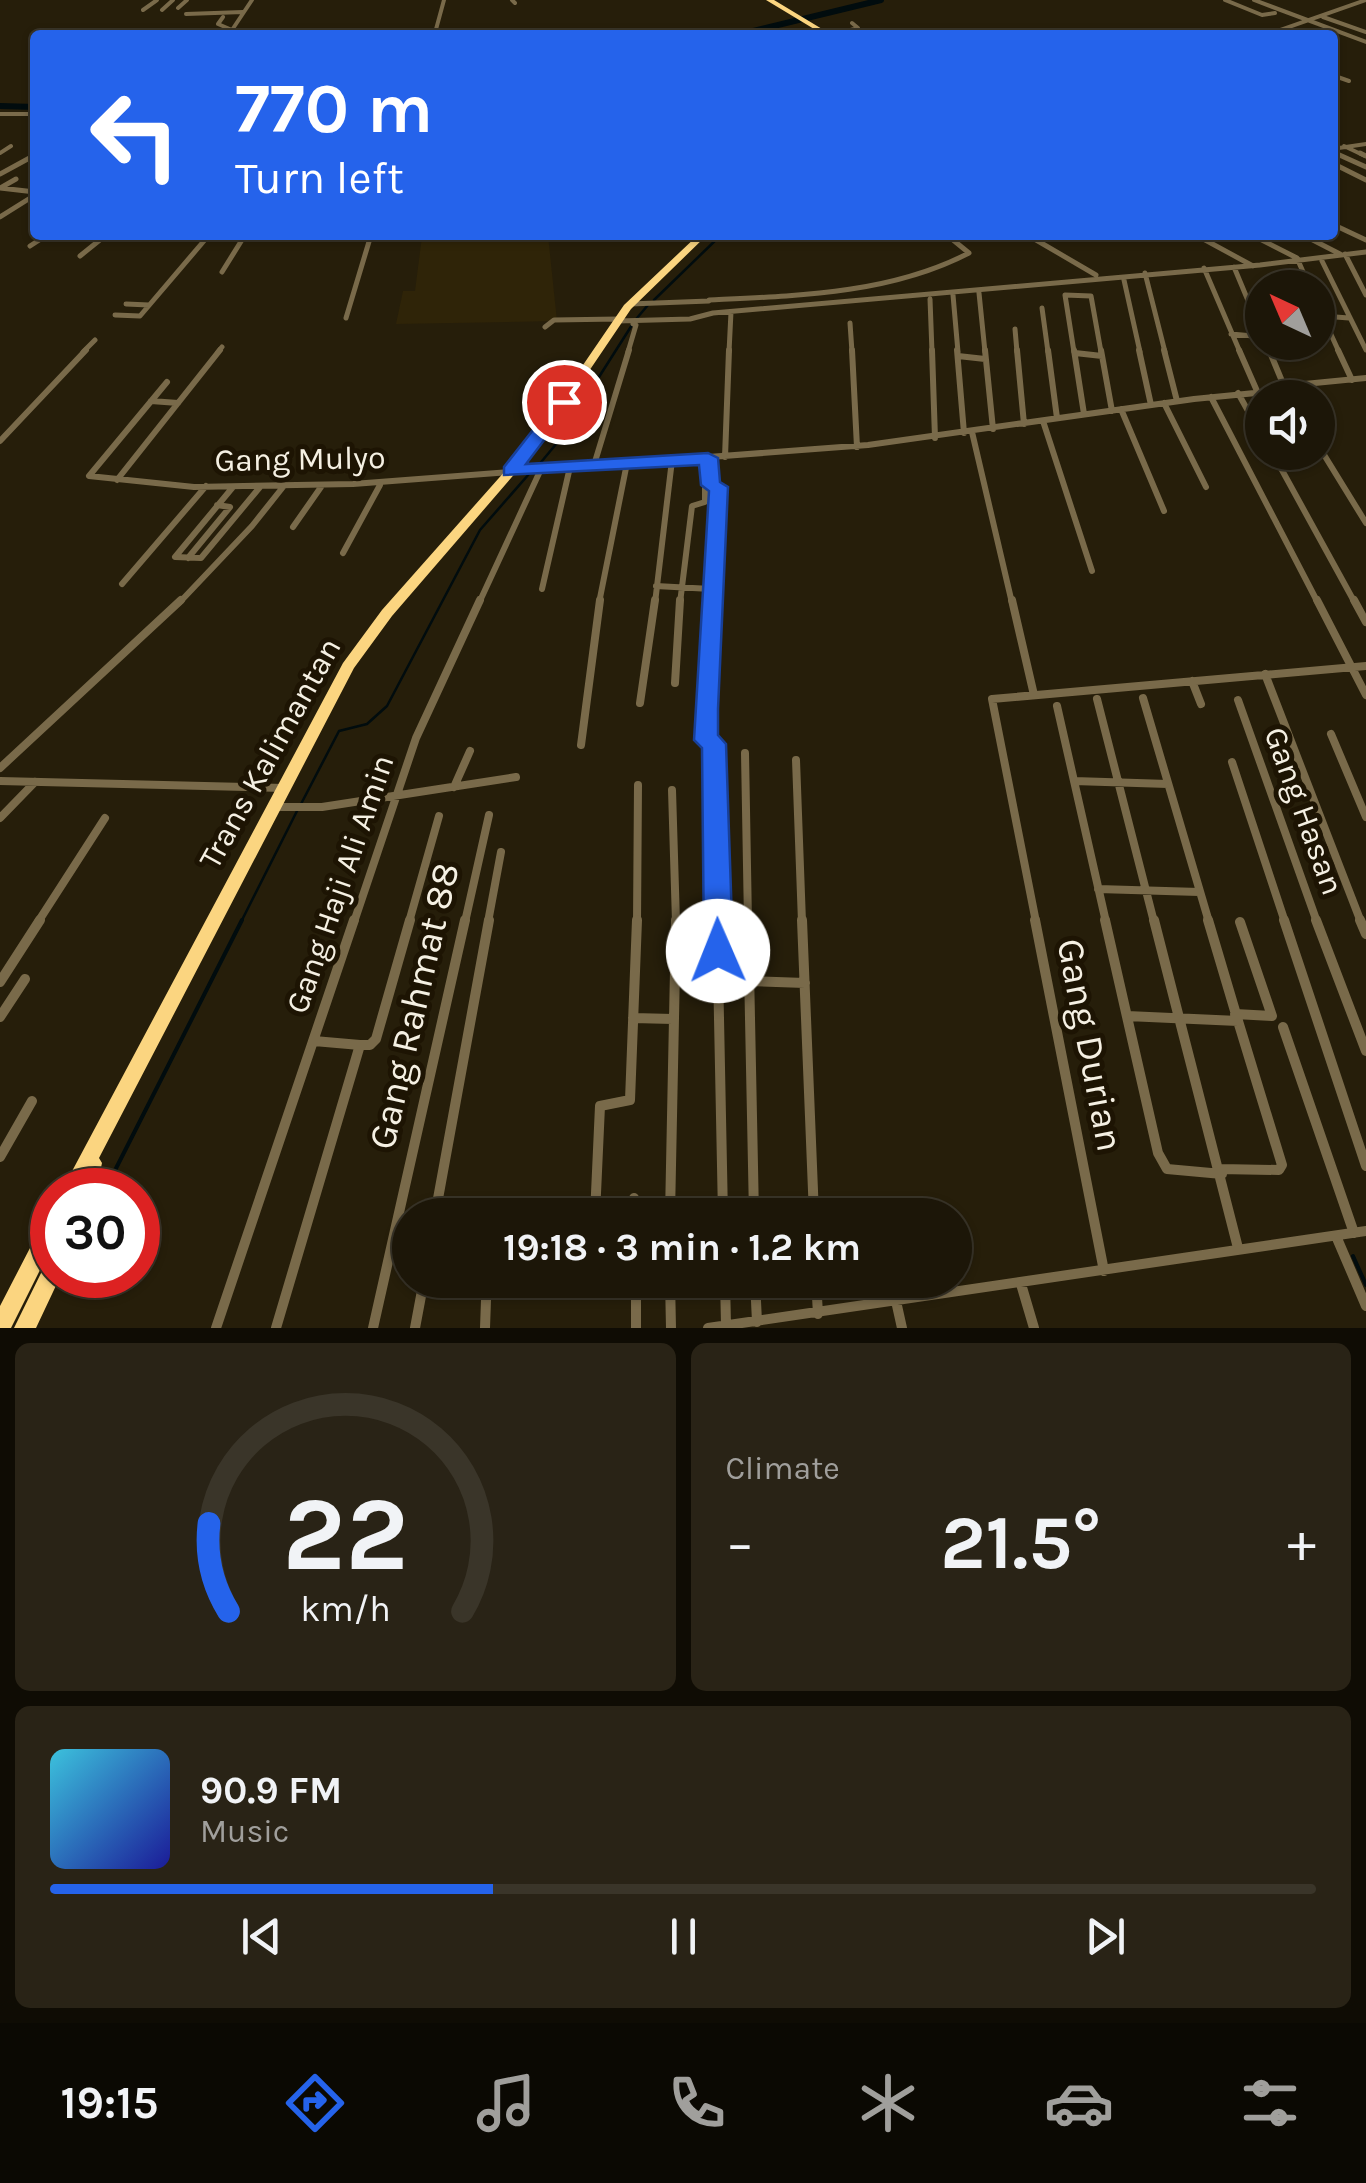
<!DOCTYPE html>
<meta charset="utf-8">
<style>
body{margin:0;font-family:Karla,sans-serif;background:#292316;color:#f1f3f6;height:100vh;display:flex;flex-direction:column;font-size:38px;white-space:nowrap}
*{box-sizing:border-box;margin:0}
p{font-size:32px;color:#a09f9c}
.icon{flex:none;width:55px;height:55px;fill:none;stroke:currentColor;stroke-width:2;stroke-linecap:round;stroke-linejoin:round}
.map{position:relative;height:1328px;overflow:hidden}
.details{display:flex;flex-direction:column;gap:15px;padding:15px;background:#0f0c04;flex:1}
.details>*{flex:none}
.guide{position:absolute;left:30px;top:30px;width:1308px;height:210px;border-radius:10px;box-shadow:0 2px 8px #0004,0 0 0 2px #3a3529;background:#2563eb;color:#fff;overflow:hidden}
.needle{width:65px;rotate:316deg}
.fabs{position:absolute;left:1245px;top:270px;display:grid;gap:20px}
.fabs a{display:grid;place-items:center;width:90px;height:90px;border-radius:50%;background:#1c1608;box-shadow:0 2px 8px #0004,0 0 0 2px #3a3529;font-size:50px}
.speed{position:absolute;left:30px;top:1168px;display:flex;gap:20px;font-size:50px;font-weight:700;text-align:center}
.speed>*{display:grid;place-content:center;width:130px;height:130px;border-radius:50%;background:#1c1608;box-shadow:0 2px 8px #0004,0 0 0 2px #3a3529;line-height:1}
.speed .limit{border:15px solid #d22;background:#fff;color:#111}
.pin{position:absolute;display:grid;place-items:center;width:85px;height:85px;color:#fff;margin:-42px;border:5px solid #fff;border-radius:50%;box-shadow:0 2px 10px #0007}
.me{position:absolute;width:110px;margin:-55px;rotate:359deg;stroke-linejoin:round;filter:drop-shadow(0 0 8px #0008)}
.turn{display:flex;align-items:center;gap:35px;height:210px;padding:0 40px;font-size:45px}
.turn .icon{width:130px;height:130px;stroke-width:2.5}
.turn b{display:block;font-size:70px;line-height:85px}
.big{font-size:75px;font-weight:700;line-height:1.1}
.details .widget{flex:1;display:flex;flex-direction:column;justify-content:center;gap:15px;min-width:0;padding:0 35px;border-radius:15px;background:#292316}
.details .dial{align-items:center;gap:0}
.dial svg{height:260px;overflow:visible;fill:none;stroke:#3a3529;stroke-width:7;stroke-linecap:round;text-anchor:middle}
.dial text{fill:#f1f3f6;stroke:none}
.song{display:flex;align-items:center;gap:30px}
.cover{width:120px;height:120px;border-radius:15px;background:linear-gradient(135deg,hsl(190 70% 55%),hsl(240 70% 35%))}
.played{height:10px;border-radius:5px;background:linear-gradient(90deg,#2563eb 35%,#3a3529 35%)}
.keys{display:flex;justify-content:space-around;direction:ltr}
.heat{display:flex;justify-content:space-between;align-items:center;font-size:55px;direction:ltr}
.details .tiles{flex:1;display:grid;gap:15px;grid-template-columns:1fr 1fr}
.widget:last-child{grid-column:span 2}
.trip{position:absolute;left:392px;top:1198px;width:580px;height:100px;border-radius:50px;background:#1c1608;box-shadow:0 2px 8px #0004,0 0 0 2px #3a3529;font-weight:700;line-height:100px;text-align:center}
.tabs{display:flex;height:160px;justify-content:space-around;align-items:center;background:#0b0903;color:#a09f9c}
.tabs .icon{width:70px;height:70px}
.tabs .on{color:#2563eb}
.tabs b{font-size:45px;color:#f1f3f6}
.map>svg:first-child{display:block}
.built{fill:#2f2408}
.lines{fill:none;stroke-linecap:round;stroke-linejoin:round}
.stream-far1{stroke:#010c0e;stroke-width:2.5}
.stream{stroke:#010c0e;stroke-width:4}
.river{stroke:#010c0e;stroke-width:6}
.street-far4{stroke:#796a4a;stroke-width:4}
.street-far3{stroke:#796a4a;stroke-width:5}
.street-far2{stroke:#796a4a;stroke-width:6}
.street-far1{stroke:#796a4a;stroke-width:8}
.street{stroke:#796a4a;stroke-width:10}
.highway{fill:#fbd580;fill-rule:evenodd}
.route{fill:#2563eb;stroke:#184099;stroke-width:2.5}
.labels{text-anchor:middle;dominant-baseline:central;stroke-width:10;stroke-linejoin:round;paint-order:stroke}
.street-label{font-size:32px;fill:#f5f0e3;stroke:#1d1403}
.near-street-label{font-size:38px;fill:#f5f0e3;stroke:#1d1403}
</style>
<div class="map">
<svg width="1366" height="1328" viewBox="0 0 1366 1328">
<rect width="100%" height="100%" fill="#261e0a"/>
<path class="built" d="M548 235 557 321 396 324 403 291H415L422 236Z"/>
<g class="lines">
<path class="stream-far1" d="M654 300 721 235
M637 318 648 305
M537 467 557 443 632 325
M301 804 339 731 367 724 387 706 480 530 529 474
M241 922 297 811"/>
<path class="stream" d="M105 1190 242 920
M1353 1256 1366 1285"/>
<path class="river" d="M737 35 881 0
M0 106 35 107"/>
<path class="street-far4" d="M512 0 515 3
M1225 0 1262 15 1275 13
M1254 0 1366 42
M178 8 187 0
M143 10 157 0
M162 10 173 0
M186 14 243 12
M223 17 218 24 232 30 252 0
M1323 17 1366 32
M1288 28 1306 35
M435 33 444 0
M832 35 858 28 852 23
M1266 35 1366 0
M1332 45 1337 46
M1332 75 1349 81
M0 114H35
M1344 146 1365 156
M1332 149 1366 144
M1332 152 1340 156
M0 153 11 146"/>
<path class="street-far3" d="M1335 153 1366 167
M1360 153 1366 156
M1332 163 1366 180
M0 174 35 155
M0 188 35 192
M0 188 16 179
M0 217 35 195
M1332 224 1366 240
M1196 235 1253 266
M1252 235 1297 258 1310 288
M1303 235 1340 254
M1031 237 1096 275
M30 246 47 235
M1345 254 1366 295
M80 256 106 235
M1322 261 1366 350
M1234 267 1262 334
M1204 268 1240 352
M222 272 245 235
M1145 273 1165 352
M1124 280 1140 352
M979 293 985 352
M953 295 958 352
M930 299 932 352
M709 300C796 296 890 294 969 253L947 235
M126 304 149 305
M630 304 709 301
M1318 306 1339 352
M1042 308 1048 352
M115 315 140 316 209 235
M1322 316 1349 318
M346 318 371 235
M617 321 690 319 713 313 1260 265 1366 252
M850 323 852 352
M545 327 554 320 618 319
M1015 329 1017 352
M1231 334 1253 336
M1266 342 1270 352
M83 352 95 340
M218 352 222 347
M628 352 636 325 633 324
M729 352 731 312
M1074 352 1065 295 1091 296 1101 352"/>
<path class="street-far2" d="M852 350 857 447
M932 350 935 438
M957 350 964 433
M985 350 993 429
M1017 350 1024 424
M1048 350 1057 418
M1074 350 1084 414
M1101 350 1112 411
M1139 350 1151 405
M1164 350 1177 401
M1239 350 1257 391
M1269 350 1289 398
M1338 350 1352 380
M1075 353 1102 356
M958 356 985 359
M167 382 89 476 194 487 353 484 868 445 1194 399 1286 390
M1284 386 1366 378
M1238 393 1262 436
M1211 397 1318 603
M151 401 178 403
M1164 403 1206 487
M1121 409 1164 511
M1043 421 1092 571
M972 432 1012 603
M0 441 86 350
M1318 445 1366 523
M1272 452 1355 603
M725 457 729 350
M594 465 629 350
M117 480 220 350
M233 487 175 557 201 558 260 487
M293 527 321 487
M343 553 380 485
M188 558 230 507 217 505
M122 584 206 486
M656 586 711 589
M542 589 570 467
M179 603 252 526 283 487
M479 603 541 469
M599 603 627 463
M655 603 672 460
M680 603 692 506 705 502V488L711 485 708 458
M710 603 719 487 711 485"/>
<path class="street-far1" d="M710 600 707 739 714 744 717 922
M1012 600 1034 695
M1317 600 1366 695
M1354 600 1366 622
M1265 674 1361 922
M1192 681 1201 704
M675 683 680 600
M1143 698 1209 922
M1097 699 1154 922
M1238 700 1317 922
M640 703 655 600
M1057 706 1106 922
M1331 734 1366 817
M581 745 600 600
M745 753 748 922
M796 760 802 922
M1232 762 1285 922
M0 768 181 600
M0 781 283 788
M1074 781 1168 784
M454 787 470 751
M672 790 676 922
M273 807H322L516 777
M0 818 35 782
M1098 889 1199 892
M38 922 105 818
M354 922 416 738 480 600
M409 922 439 816
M465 922 489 815
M488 922 501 852
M637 922 638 785
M1036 922 992 699 1366 666"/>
<path class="street" d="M717 920 723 1215
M748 920 754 1215
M802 920 814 1215
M1035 920 1104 1271
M1105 920 1158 1153 1167 1169 1222 1174
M1154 920 1238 1248
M1284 920 1366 1166
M1316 920 1366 1051
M1360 920 1366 934
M746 981 805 983
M0 982 40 920
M1235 1014 1272 1016 1240 922
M1127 1016 1238 1021 1208 920
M0 1017 25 979
M633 1018 673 1019
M1283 1027 1354 1233
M314 1041 360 1045
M0 1157 32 1101
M1220 1169 1279 1170 1282 1165 1238 1021
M634 1198 635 1215
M435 1215 489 920
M595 1215 600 1106 630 1100 637 920
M670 1215 676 920
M1336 1236 1366 1306
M636 1280V1328
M670 1280 671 1328
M725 1280 726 1325
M755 1280 757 1322
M816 1280 818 1314
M1021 1284 1034 1328
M896 1301 902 1328
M216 1328 354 920
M276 1328 360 1045H370L376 1039 410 920
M373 1328 465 920
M415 1328 424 1280
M485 1328 486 1300
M708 1328 1366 1231"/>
<path class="highway" d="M766 0H774L832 35H824Z
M698 235H707L631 309 537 448 392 616 354 668 99 1158 102 1163 96 1190H62L343 663 382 610 529 444 624 305Z
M52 1216V1246L11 1328H0V1306L45 1219Z
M52 1262V1275H61L36 1328H14L45 1265Z"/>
</g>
<path class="route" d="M564 396 573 402 526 464 708 453 718 458 720 482 728 487 718 709V735L726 744 733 951 728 959 718 963 709 959 704 951 702 748 694 740 709 491 701 485 699 465 504 475V467L558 398Z"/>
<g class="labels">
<g class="street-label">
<text transform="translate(300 459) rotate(-1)">Gang Mulyo</text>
<text transform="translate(270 753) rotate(-61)">Trans Kalimantan</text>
<text transform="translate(1304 811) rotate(70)">Gang Hasan</text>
<text transform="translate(340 884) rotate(-71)">Gang Haji Ali Amin</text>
</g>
<g class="near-street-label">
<text transform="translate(414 1006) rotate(-77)">Gang Rahmat 88</text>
<text transform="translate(1090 1045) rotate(79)">Gang Durian</text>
</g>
</g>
</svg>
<div class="fabs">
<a><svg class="needle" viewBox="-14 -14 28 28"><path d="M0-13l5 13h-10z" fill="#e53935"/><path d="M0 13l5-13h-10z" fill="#a09f9c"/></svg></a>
<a><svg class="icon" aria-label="sound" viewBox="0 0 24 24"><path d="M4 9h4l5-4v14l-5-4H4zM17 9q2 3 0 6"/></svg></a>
</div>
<div class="speed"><div class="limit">30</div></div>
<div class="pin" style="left:564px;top:402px;background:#d93025"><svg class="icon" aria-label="arrive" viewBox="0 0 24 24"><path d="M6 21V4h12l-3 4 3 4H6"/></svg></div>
<svg class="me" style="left:718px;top:951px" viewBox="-20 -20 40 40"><circle r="19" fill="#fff"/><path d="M0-13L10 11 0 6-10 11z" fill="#2563eb"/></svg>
<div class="trip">19:18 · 3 min · 1.2 km</div>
<div class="guide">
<div class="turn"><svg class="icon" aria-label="left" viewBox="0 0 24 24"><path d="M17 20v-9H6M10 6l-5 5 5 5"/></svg><div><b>770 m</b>Turn left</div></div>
</div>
</div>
<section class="details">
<div class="tiles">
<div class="widget dial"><svg viewBox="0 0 100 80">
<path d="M14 69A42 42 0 1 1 86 69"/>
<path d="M14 69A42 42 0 0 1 8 42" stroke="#2563eb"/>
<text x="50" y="56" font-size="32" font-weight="700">22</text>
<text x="50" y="72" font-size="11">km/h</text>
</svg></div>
<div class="widget"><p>Climate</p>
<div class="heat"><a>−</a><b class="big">21.5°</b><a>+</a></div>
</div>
<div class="widget">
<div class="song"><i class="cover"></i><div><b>90.9 FM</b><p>Music</p></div></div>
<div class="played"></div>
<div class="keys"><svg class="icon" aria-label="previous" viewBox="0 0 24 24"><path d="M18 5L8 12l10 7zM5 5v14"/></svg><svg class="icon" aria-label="pause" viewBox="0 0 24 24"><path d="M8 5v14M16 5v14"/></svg><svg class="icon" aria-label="next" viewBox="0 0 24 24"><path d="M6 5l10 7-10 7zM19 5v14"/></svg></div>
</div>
</div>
</section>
<nav class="tabs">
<b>19:15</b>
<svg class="icon on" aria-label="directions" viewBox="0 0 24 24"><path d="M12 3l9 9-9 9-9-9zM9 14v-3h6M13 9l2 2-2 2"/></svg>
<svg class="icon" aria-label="music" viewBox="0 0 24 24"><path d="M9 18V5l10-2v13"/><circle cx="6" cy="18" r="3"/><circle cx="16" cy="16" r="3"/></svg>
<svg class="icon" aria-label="phone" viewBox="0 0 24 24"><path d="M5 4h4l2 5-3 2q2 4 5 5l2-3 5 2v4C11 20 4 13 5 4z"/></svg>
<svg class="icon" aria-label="climate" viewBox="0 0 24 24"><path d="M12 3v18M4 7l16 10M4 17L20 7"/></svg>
<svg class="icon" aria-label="car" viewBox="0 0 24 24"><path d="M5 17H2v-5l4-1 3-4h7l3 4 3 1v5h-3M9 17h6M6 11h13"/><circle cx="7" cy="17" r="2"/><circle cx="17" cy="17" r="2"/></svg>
<svg class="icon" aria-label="filters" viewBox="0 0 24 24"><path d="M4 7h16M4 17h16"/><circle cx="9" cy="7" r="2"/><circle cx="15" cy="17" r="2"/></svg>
</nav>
